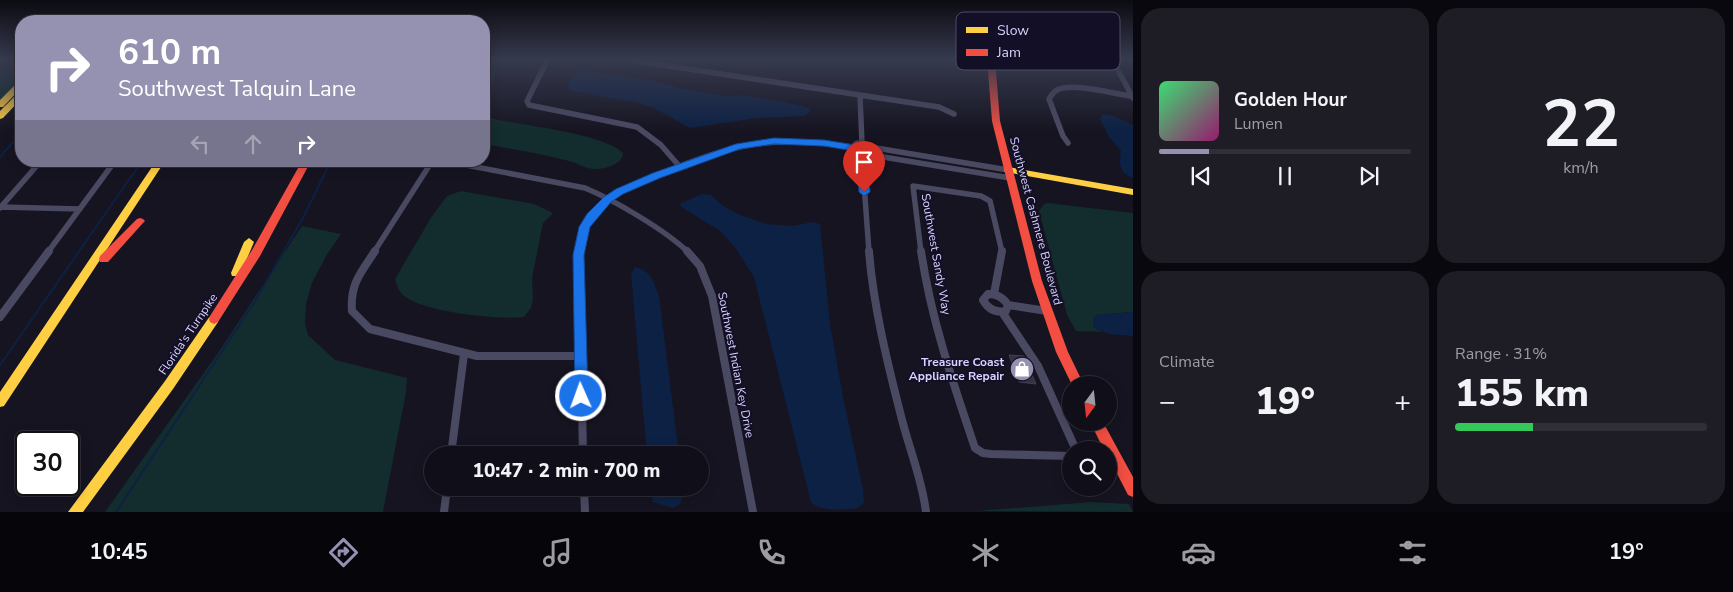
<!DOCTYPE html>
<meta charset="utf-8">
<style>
body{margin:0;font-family:"Nunito Sans",sans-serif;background:#1e1d26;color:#f1f3f6;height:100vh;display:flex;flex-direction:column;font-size:19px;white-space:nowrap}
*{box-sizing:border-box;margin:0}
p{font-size:16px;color:#9c9ca2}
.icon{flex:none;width:28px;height:28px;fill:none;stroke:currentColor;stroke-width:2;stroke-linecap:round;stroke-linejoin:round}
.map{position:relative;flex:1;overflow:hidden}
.details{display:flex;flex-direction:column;gap:8px;padding:8px;background:#09080e;width:600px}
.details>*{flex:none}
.guide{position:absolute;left:15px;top:15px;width:475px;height:152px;border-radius:20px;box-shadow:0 2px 12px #0003,0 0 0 1px #302f38;background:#9591b1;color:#fff;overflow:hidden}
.needle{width:32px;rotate:195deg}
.fabs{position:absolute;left:1062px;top:376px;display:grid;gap:10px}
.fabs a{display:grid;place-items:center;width:55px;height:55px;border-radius:50%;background:#100f19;box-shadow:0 2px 12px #0003,0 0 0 1px #302f38;font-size:25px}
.speed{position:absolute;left:15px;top:431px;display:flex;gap:10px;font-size:25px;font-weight:700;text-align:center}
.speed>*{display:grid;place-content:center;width:65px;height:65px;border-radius:50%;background:#100f19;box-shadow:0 2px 12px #0003,0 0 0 1px #302f38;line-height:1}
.speed .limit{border:2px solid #111;border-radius:8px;background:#fff;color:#111}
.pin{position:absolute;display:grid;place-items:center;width:42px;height:42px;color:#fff;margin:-51px -21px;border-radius:50% 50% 50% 0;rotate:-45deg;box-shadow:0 0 5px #0007}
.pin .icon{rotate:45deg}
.me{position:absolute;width:55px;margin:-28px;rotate:358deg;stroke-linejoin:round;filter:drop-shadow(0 0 4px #0008)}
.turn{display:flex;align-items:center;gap:18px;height:105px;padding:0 20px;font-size:22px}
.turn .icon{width:65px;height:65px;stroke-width:2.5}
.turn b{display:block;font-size:35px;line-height:42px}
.lanes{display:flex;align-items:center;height:48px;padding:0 20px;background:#0003;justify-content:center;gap:25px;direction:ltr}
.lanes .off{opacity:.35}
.big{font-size:38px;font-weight:800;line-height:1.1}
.details .card{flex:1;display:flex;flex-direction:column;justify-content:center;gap:8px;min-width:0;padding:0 18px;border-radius:20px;background:#1e1d26}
.details .dial{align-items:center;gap:0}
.dial b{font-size:65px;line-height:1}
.song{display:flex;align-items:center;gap:15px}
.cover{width:60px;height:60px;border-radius:8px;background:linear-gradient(135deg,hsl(140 70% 55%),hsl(320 70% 35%))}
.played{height:5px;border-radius:2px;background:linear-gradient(90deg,#9591b1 20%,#302f38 20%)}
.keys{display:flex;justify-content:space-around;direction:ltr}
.heat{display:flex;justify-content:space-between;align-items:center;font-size:28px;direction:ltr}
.charge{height:8px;border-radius:4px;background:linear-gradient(90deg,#34c759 31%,#302f38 0)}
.details .tiles{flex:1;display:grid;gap:8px;grid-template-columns:repeat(2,1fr)}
.trip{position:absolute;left:424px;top:446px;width:285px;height:50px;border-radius:25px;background:#100f19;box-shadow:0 2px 12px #0003,0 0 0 1px #302f38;font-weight:800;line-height:50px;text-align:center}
.tabs{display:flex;height:80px;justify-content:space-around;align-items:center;background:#06060a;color:#9c9ca2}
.tabs .icon{width:35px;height:35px}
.tabs .current{color:#9591b1}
.tabs b{font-size:22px;color:#f1f3f6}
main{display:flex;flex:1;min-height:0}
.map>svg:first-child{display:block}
.green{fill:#132c2d}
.water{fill:#0d2144}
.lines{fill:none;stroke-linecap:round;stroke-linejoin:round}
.stream{stroke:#0d2144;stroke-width:2}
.building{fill:#343243;stroke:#433f54}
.street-far1{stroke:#4a4962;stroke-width:5.5}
.street{stroke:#4a4962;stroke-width:8}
.slow{fill:#ffcf43;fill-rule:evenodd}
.jam{fill:#f24e42;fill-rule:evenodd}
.route{fill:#1a73e8;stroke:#114b97}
.labels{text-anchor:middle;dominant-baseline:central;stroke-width:4;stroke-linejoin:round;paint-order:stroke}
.street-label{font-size:12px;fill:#d9d4ff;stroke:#130f26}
.poi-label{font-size:12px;font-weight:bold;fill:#d9d4ff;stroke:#130f26;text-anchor:end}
.key{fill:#130f26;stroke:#4e4a67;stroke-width:1}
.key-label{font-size:14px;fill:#d9d4ff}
</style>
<main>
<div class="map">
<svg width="1133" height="512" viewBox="0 0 1133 512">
<rect width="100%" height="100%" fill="#161421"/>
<path class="green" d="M0 59H21V81L0 100Z
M484 59H491L497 67 494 79 484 99Z
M484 116 498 120C527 126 604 134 623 153 622 165 605 169 595 169 585 169 578 163 569 161 541 154 512 149 484 144Z
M461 191 534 204 553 213 543 223 532 278 533 299 531 308 524 317C499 320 419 312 402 294 398 290 397 284 395 279L432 216 447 196Z
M1048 203 1133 213V312L1097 315 1093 318 1094 327 1103 332 1076 331 1067 315 1039 211 1044 204Z
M302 226 341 234 326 256 312 283 306 304 305 324 308 335 335 360 407 378 406 392 383 512H105L218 353Z
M1092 502 1129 504 1133 512 976 511Z"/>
<path class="water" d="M1010 59H1067L1074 61 1073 66 1055 65 1022 71 1012 69Z
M580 70 654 81 682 89 729 96 744 95 804 106 810 109 811 111 805 116 757 118 690 128 654 108 638 103 571 91 568 88C569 80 573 74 580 70Z
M1104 114 1114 116 1133 125V178C1119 173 1119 164 1121 151L1109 137 1100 119 1101 116Z
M702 194 711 195 723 206 738 214 766 224 793 226 813 222 820 224 830 324 843 397 863 490 864 502 858 508C845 510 820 512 811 502L754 277 735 247 720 231 680 206 681 203Z
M635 267C651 270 654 283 659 296L679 455H647L631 274Z
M1133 312V336L1109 334 1094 327 1093 318 1097 315Z
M650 488H682L683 496 680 504 673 508 653 502Z"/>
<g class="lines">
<path class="stream" d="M0 157 21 133
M0 365 142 161
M116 512 255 301 303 218 331 161"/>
</g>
<path class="building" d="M1009 355 1024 356 1036 384 1019 382Z"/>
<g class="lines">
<path class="street-far1" d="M548 59 527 101 529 105 637 127 661 145 680 167
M623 59 939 107 954 114
M1112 59 1133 98
M860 95 862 144
M857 143 867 145 873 153 865 156 855 153 852 147Z
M1068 143 1063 136 1049 99C1051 96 1053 92 1057 90 1072 82 1114 94 1131 96
M870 147 1008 170
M871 155 1010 178
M862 156 869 252
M445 161 585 188C614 200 665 230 688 252
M0 207 80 209
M0 208 41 161
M48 252 115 161
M374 252 429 166 439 161
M579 252C589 200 616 194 659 175 732 143 773 135 852 147
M921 252 913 186 981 196 990 201 1002 252"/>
<path class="street" d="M375 251C361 273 350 283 352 311L370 329 477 356H580
M579 251 583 455
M687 251 700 266 712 296 753 512
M869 251C873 304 887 361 900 412 908 446 922 478 926 512
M921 251C931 319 953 383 975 448L983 453 991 454 1071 456
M988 294C997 294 1003 297 1008 305L1006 311C996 313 988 309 983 300Z
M994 294 1002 251
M1008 305 1047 311
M1002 312 1038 366 1076 450
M0 317 49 251
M451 455 464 354
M584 488 585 512
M444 512 447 488"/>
<path class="slow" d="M18 82H21V88L3 107H0V100Z
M18 93H21V99L3 118 0 119V111Z
M156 161H165L4 406 0 407V392Z
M1008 167 1133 189V195L1005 172 1004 170 1005 168Z
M249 238 254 242 241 273 240 276H232L231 273 244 242Z
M214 314 218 316 219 319 218 322 173 389 83 512H68L165 381 210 316Z"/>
<path class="jam" d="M987 59H995L1000 121 1042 281 1068 352 1084 385H1072L1056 352 1032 281 992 121Z
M302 161H311L260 256 218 322 214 324 210 322 209 319 210 316 252 250Z
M140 218 143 219 145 221 143 223 108 262H100L99 259 100 256 137 219Z
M1090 422H1103L1133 477V497L1128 495 1109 458V450H1104Z"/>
</g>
<linearGradient id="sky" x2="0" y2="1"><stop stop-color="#0c0b12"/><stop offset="0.45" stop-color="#363a4e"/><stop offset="1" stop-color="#363a4e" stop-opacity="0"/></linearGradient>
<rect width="1133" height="131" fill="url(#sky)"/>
<path class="route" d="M774 138 824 140 855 145 859 151 867 156 870 192 864 196 859 192 857 158 851 155 848 150 824 146 774 144 740 149 660 178 623 194 611 202 590 227 584 255 588 396 586 400 581 402 577 400 575 396 573 255 579 227 587 214 604 197 616 189 653 173 736 144Z"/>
<defs>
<g id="shop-disc" transform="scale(1.25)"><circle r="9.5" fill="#9591b1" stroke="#130f26"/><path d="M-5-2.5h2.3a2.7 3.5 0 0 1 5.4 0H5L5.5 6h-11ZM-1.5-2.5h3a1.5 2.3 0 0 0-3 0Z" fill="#fff"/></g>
</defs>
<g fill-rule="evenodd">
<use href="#shop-disc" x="1022" y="369"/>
</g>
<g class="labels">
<g class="street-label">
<text transform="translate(1036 221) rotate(75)">Southwest Cashmere Boulevard</text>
<text transform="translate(936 254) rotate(80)">Southwest Sandy Way</text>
<text transform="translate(188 334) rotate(-56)">Florida's Turnpike</text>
<text transform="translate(736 365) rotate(79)">Southwest Indian Key Drive</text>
</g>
<g class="poi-label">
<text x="1004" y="362">Treasure Coast<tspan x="1004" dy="14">Appliance Repair</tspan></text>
</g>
</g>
<rect x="956" y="12" width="164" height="58" rx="8" class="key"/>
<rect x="966" y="27" width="22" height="6" fill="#ffcf43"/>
<rect x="966" y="49" width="22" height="7" fill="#f24e42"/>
<g class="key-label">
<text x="997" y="35">Slow</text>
<text x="997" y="57">Jam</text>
</g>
</svg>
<div class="fabs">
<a><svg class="needle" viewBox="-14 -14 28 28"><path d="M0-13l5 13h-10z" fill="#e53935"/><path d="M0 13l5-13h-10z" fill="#9c9ca2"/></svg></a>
<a><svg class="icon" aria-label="search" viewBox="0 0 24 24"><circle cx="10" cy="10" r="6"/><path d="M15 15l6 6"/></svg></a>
</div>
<div class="speed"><div class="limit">30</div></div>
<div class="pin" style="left:864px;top:192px;background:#d93025"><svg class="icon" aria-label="arrive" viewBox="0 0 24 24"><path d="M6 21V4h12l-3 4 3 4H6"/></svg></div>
<svg class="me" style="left:581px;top:396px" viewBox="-20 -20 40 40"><circle r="17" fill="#1a73e8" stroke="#fff" stroke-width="3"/><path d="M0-11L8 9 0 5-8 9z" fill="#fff"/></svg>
<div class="trip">10:47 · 2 min · 700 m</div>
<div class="guide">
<div class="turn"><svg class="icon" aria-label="right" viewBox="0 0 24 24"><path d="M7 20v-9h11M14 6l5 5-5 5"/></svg><div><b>610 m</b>Southwest Talquin Lane</div></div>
<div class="lanes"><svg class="icon off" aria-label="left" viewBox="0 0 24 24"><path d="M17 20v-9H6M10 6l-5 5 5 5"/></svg><svg class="icon off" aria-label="ahead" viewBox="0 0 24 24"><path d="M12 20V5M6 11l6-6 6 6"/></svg><svg class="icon" aria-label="right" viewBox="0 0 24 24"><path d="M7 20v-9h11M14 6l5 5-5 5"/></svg></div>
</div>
</div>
<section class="details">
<div class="tiles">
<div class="card">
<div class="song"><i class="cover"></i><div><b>Golden Hour</b><p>Lumen</p></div></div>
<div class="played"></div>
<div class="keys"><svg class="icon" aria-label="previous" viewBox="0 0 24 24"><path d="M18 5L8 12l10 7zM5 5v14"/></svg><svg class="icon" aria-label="pause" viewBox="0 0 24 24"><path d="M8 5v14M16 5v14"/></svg><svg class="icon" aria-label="next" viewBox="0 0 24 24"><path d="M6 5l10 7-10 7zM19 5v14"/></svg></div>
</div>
<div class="card dial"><b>22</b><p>km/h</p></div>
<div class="card"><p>Climate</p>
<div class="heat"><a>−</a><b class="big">19°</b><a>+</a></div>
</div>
<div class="card"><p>Range · 31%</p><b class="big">155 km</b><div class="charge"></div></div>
</div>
</section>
</main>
<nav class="tabs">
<b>10:45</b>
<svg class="icon current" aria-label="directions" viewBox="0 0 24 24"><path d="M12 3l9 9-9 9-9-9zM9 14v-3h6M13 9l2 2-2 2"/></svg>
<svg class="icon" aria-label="music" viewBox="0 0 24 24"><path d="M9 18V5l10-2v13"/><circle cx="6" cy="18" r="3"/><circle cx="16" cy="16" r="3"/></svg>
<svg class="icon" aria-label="phone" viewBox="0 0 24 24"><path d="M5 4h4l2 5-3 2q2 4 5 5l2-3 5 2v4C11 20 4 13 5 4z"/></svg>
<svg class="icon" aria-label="climate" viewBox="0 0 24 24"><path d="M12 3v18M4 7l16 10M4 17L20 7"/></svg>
<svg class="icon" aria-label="car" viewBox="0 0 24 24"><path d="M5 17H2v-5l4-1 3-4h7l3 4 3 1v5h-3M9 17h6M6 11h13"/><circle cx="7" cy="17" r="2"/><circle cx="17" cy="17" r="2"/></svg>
<svg class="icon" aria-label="filters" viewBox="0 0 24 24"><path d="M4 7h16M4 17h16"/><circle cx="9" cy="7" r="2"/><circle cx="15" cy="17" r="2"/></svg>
<b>19°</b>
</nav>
